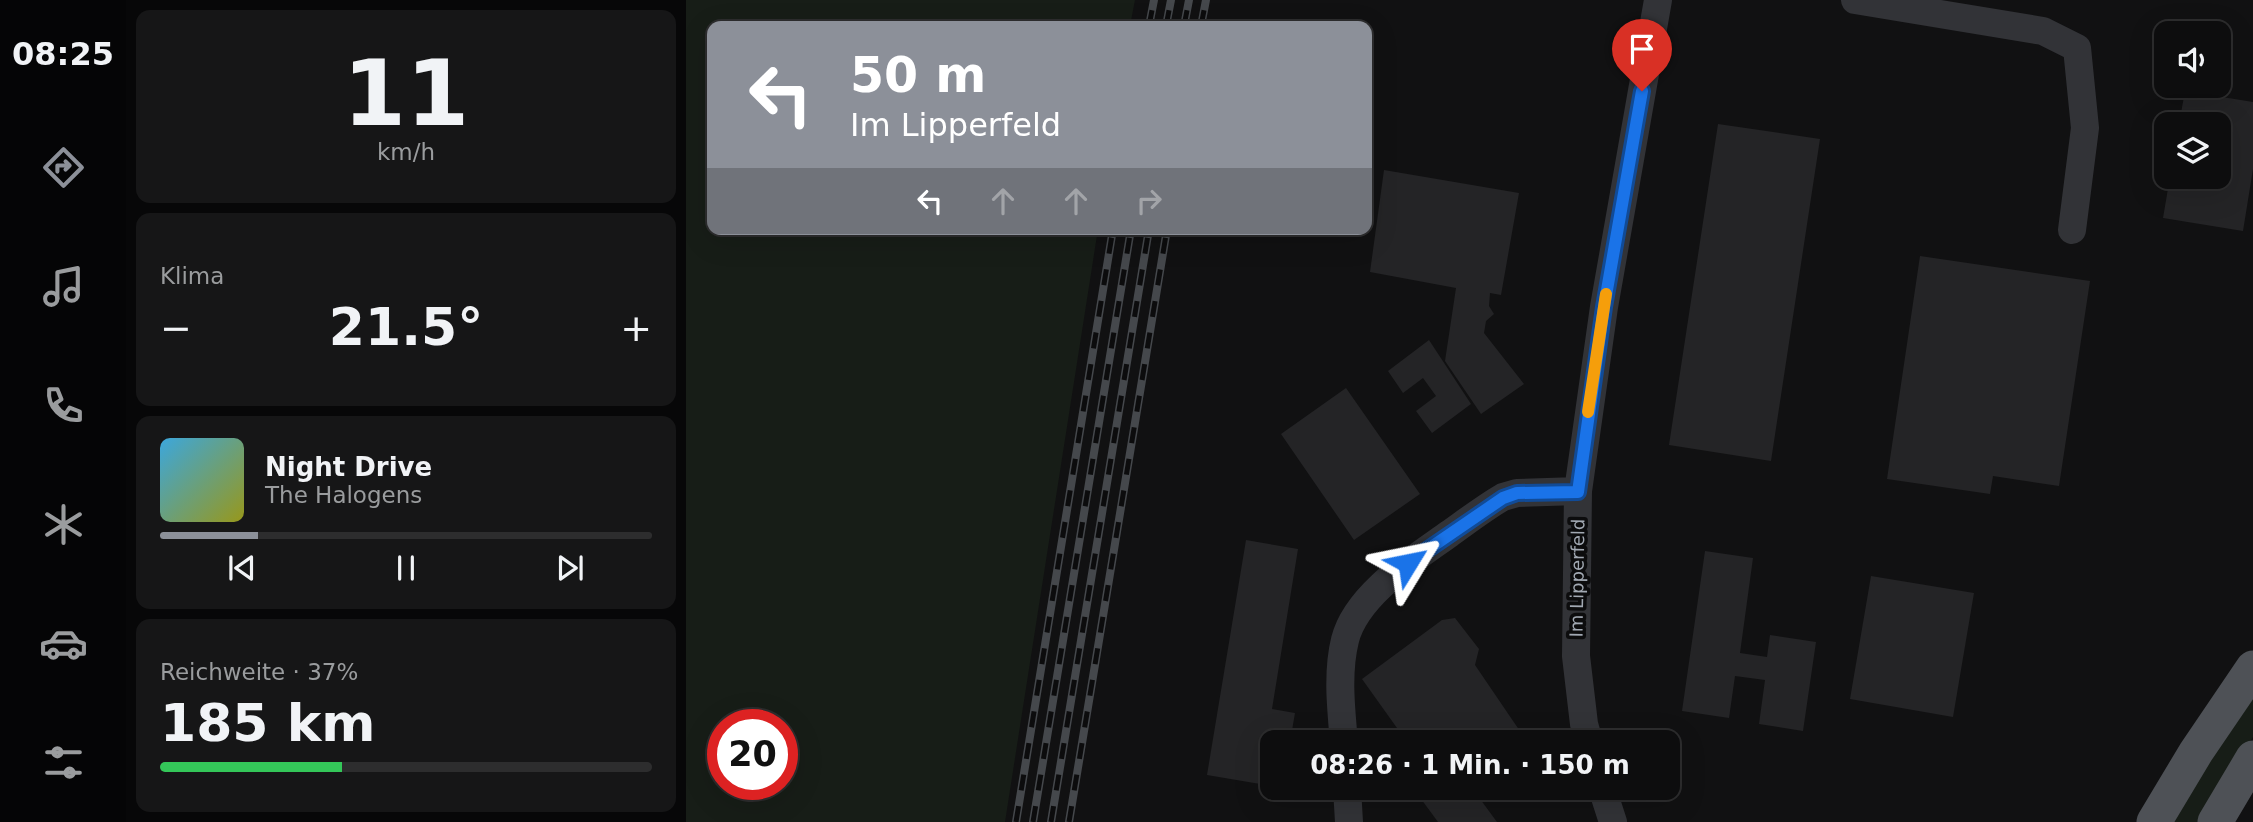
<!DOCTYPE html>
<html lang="de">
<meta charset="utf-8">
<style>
body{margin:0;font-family:"DejaVu Sans",sans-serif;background:#161617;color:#f1f3f6;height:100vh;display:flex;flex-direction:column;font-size:26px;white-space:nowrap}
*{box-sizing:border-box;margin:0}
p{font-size:23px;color:#9a9c9e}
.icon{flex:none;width:38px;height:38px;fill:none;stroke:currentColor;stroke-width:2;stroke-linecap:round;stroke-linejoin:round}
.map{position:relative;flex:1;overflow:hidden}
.drawer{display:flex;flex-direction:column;gap:10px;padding:10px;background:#070708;width:560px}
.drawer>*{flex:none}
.banner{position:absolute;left:21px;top:21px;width:665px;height:214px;border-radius:14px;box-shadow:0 7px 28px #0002,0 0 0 2px #2d2d2e;background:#8c9099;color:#fff;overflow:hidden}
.controls{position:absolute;left:1468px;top:21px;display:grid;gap:14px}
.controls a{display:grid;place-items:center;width:77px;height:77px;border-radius:14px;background:#0d0d0e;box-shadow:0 7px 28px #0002,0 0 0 2px #2d2d2e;font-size:35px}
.speed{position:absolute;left:21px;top:709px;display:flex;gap:14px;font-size:35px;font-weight:700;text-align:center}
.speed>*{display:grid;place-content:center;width:91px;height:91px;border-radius:50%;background:#0d0d0e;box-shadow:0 7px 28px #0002,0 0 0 2px #2d2d2e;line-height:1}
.speed .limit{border:10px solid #d22;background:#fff;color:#111}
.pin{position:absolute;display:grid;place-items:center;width:60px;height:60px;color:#fff;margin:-72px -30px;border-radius:50% 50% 50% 0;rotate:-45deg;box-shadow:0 0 7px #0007}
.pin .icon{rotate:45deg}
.me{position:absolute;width:77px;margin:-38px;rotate:55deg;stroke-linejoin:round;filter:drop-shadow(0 0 5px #0008)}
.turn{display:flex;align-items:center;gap:24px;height:147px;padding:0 28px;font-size:32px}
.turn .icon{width:91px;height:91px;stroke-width:2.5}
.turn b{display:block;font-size:49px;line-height:60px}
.lanes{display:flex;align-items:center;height:66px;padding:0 28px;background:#0003;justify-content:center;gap:35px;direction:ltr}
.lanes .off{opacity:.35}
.big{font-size:52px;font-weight:800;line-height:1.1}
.drawer .widget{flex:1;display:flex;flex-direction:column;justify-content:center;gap:10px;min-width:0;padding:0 24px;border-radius:14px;background:#161617}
.drawer .dial{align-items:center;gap:0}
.dial b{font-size:91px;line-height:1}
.song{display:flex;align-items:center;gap:21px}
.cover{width:84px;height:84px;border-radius:10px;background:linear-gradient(135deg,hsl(200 70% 55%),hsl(60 70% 35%))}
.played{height:7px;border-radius:4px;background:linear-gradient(90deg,#8c9099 20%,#2d2d2e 20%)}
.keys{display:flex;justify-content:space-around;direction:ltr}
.heat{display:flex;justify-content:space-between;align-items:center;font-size:38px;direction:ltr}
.charge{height:10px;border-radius:5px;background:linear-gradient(90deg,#34c759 37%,#2d2d2e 0)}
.trip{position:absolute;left:574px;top:730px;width:420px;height:70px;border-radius:14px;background:#0d0d0e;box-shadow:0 7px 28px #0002,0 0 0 2px #2d2d2e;font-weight:800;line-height:70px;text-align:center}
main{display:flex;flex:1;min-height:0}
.tab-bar{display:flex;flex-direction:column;width:126px;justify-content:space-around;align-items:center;background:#050506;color:#9a9c9e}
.tab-bar .icon{width:49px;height:49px}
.tab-bar .active{color:#8c9099}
.tab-bar b{font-size:32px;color:#f1f3f6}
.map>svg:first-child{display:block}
.green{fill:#171d17;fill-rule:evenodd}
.building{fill:#242426}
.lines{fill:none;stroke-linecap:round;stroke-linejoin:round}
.minor{stroke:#323337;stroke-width:28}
.major{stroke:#4e5156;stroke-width:35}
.rail-casing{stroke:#45484c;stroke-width:8}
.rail{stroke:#0c0c0d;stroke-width:5;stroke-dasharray:16;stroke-linecap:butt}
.route-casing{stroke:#114b97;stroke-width:18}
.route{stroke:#1a73e8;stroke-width:12}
.slow{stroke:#f59e0b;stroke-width:12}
.labels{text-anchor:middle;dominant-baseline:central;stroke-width:7;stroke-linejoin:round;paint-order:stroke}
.street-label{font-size:18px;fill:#a2a9b3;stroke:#0c0c0d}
</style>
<main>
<nav class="tab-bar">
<b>08:25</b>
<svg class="icon active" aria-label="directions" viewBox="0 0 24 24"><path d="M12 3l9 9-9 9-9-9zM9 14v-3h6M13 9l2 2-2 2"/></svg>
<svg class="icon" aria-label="music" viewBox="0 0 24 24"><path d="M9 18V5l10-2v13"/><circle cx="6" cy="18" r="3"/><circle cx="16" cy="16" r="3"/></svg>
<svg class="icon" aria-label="phone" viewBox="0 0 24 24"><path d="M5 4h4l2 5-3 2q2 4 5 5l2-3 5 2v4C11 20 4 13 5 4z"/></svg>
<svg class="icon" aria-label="climate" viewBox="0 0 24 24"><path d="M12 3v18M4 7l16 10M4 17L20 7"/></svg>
<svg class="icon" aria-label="car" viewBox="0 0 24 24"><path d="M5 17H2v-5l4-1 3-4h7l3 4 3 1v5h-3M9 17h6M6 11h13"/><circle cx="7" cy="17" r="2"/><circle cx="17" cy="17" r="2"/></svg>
<svg class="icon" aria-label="filters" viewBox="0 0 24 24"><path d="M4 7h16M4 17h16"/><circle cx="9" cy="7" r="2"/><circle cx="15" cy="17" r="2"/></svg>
</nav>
<section class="drawer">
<div class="widget dial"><b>11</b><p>km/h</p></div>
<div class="widget"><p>Klima</p>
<div class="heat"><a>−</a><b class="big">21.5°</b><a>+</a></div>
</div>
<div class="widget">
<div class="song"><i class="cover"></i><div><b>Night Drive</b><p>The Halogens</p></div></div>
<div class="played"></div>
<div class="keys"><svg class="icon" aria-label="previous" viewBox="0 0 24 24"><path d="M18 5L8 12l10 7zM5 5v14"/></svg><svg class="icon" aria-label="pause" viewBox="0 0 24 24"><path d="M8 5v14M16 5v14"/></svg><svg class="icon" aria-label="next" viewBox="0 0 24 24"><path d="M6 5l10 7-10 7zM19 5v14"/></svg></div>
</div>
<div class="widget"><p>Reichweite · 37%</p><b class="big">185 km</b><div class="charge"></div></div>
</section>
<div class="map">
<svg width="1567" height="822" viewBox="0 0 1567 822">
<rect width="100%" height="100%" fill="#111112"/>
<path class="green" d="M0 0H449L444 26H26V229H412L319 822H0ZM37 724H96V784H37Z
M1567 695V737L1536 784 1517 822H1484Z"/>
<path class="building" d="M1499 91 1567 102V169L1557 231 1477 218 1484 177H1533V124H1493Z
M1032 124 1134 139 1085 461 983 445Z
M698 170 833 193 815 295 804 293 803 306 808 314 800 321 798 333 838 384 795 414 759 361 770 288 684 272Z
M1234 256 1404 281 1373 486 1307 476 1304 494 1201 479Z
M743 340 785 404 746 433 730 411 750 396 737 378 717 393 702 371Z
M660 388 734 494 668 540 595 434Z
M560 540 612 549 586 709 609 713 604 742H586V786L521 775Z
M1019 551 1067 558 1054 653 1081 657 1084 635 1130 642 1117 731 1073 724 1079 680 1049 676 1043 718 996 711Z
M1185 576 1288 593 1267 717 1164 699Z
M769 618 793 649 789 665 840 740 836 742H721L676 679 756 620Z
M727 788H786L811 822H752Z"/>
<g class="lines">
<path class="minor" d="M1169 0 1357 31 1391 48 1399 128 1386 230
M658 742C655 709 651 672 659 640 670 595 728 559 763 534 780 522 798 508 817 497L831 493 892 491
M903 742 898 724 890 656 892 491 918 307 972 0
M661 788 663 822
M916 788 927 822"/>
<path class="major" d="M1468 822 1510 752 1567 668
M1529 822 1567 758"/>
<g class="rail-casing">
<path id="rail" d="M463 26 468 0
M480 26 485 0
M498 26 503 0
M515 26 520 0
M330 822 427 229
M347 822 445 229
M365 822 463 229
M383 822 481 229"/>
</g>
<use href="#rail" class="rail"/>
</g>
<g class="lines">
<g class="route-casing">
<path id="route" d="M722 563 817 498 831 493 892 492 918 307 956 91"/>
</g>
<use href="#route" class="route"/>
<path class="slow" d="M902 412 920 294"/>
</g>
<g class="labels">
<g class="street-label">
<text transform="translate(891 578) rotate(-89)">Im Lipperfeld</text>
</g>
</g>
</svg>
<div class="controls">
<a><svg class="icon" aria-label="sound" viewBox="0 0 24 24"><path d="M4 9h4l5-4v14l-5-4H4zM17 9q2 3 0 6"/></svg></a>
<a><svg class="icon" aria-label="layers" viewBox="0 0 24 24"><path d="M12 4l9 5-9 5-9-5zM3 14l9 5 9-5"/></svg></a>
</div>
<div class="speed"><div class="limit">20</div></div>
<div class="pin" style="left:956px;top:91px;background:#d93025"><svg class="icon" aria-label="arrive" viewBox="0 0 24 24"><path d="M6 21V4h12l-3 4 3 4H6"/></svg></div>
<svg class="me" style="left:722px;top:563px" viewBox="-20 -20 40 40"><path d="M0-17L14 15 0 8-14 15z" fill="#1a73e8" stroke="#fff" stroke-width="4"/></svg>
<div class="trip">08:26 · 1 Min. · 150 m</div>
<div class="banner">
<div class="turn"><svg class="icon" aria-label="left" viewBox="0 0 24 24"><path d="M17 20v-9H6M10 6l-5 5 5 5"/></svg><div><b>50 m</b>Im Lipperfeld</div></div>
<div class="lanes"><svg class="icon" aria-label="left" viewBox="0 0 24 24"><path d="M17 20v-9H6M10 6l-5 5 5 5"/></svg><svg class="icon off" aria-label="ahead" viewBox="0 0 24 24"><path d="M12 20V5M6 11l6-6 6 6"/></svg><svg class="icon off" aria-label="ahead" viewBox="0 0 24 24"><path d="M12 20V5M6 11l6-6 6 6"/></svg><svg class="icon off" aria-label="right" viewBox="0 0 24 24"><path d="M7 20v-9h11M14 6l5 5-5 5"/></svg></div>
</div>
</div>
</main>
